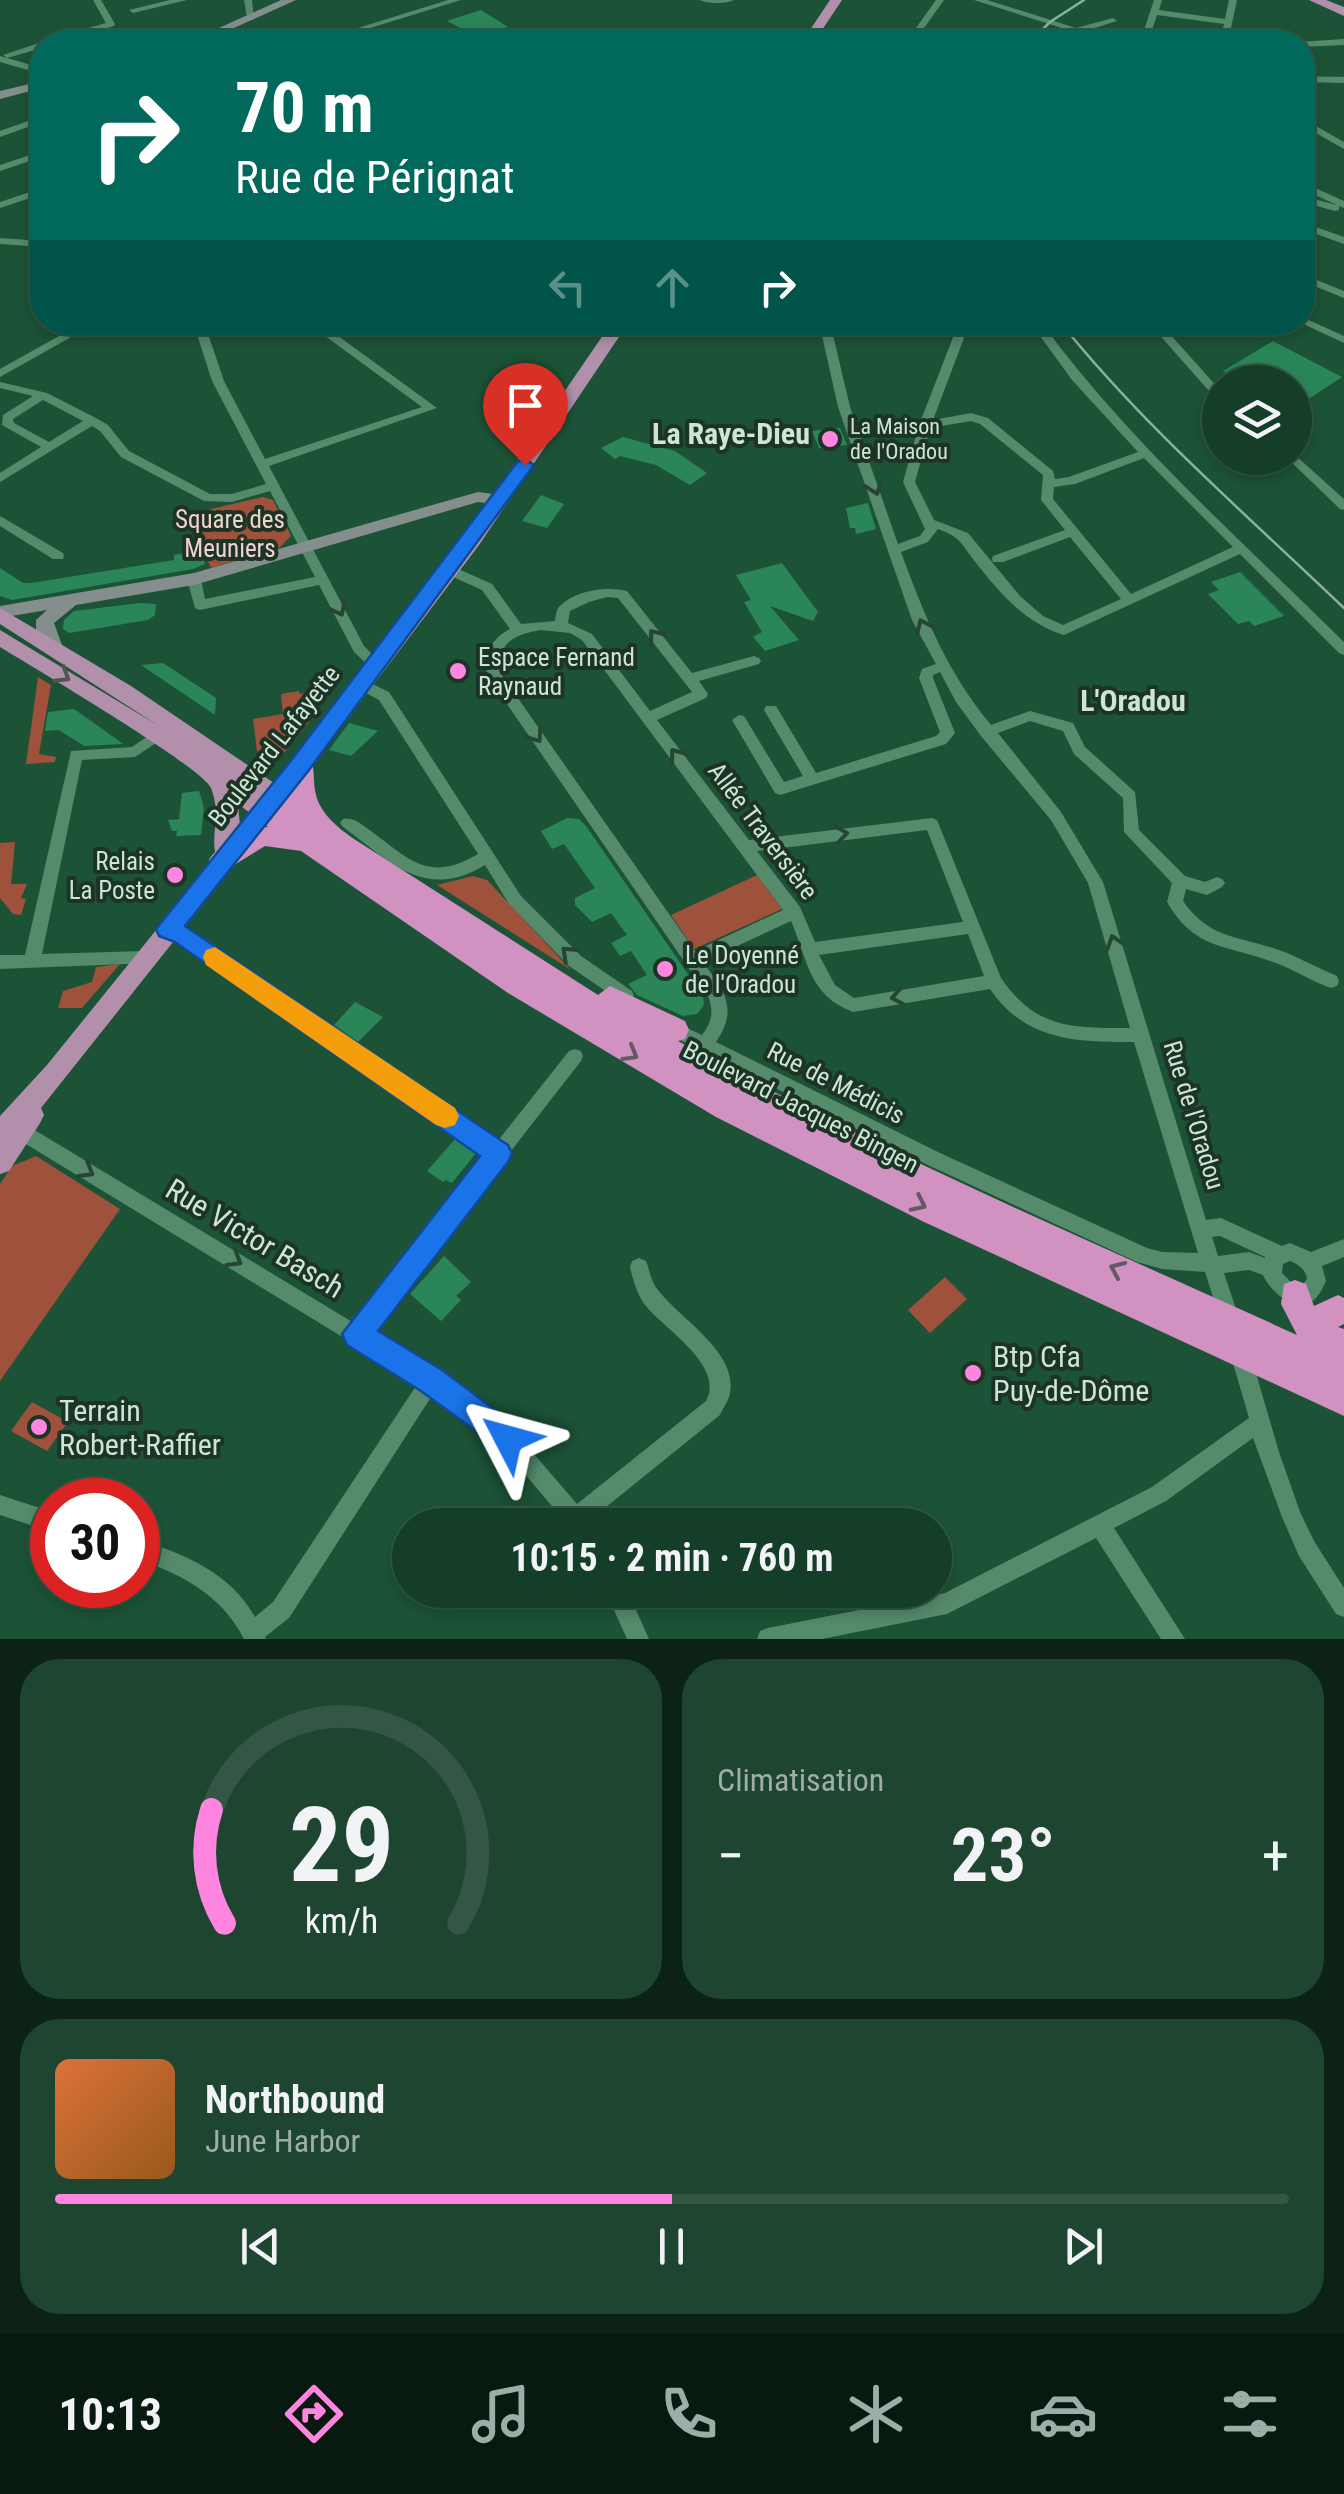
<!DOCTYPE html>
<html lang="fr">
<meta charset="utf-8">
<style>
body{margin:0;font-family:"Roboto Condensed",sans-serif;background:#1e4530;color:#f1f3f6;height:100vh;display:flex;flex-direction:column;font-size:38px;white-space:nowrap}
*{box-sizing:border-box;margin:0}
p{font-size:32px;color:#9daea8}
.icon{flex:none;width:55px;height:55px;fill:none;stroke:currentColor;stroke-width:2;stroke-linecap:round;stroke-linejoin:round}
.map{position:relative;height:1639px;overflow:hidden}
.details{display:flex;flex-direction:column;gap:20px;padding:20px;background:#0c2216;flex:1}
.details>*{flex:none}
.guide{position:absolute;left:30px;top:30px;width:1285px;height:305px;border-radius:40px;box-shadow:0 5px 15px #0003,0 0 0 2px #345745;background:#00695c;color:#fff;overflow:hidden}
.tools{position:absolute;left:1202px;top:365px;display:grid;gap:20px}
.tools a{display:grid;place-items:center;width:110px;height:110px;border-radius:50%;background:#153e28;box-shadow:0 5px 15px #0003,0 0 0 2px #345745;font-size:50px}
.speed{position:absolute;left:30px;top:1478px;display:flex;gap:20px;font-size:50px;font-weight:700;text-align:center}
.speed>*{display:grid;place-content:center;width:130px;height:130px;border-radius:50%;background:#153e28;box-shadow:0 5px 15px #0003,0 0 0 2px #345745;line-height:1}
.speed .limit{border:15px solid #d22;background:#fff;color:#111}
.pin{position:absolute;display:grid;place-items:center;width:85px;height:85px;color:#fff;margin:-102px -42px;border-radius:50% 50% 50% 0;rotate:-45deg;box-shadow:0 0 10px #0007}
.pin .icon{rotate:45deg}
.me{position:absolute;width:110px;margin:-55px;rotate:309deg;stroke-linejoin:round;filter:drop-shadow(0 0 8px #0008)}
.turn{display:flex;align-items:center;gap:35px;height:210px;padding:0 40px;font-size:45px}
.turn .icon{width:130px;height:130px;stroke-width:2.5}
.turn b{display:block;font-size:70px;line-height:85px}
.lanes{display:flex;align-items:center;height:95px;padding:0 40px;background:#0003;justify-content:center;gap:50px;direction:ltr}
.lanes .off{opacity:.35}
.big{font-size:75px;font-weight:700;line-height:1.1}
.details .widget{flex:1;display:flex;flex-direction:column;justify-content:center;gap:15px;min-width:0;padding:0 35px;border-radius:40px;background:#1e4530}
.details .dial{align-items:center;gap:0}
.dial svg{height:260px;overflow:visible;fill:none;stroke:#345745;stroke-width:7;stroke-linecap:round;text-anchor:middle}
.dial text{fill:#f1f3f6;stroke:none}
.song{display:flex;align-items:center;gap:30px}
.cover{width:120px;height:120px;border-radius:15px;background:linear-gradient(135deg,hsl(20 70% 55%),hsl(30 70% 35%))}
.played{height:10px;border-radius:5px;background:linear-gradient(90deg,#fe86e0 50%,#345745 50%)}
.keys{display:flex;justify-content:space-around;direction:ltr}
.heat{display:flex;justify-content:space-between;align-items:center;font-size:55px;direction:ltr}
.details .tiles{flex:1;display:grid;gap:20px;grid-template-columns:1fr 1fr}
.widget:last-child{grid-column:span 2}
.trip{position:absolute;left:392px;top:1508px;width:560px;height:100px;border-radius:50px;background:#153e28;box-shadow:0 5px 15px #0003,0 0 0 2px #345745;font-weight:700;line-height:100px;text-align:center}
.dock{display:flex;height:160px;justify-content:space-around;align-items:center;background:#081910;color:#9daea8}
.dock .icon{width:70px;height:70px}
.dock .current{color:#fe86e0}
.dock b{font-size:45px;color:#f1f3f6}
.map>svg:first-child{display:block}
.green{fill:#9e513b}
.building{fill:#2a8658}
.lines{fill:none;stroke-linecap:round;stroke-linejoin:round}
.minor{fill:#558b6b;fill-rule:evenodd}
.tertiary{fill:#558b6b;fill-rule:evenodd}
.secondary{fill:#848e8c;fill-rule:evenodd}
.primary{fill:#b290ac;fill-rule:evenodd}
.trunk{fill:#d192c2;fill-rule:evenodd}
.rail{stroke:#8cb19b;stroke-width:2.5}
.oneway{stroke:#274534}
.oneway2{stroke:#505455}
.oneway3{stroke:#645964}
.route{fill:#1a73e8;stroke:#114b97;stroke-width:2.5}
.slow{fill:#f59e0b}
.poi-dot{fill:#fe86e0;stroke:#1c3326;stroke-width:4}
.labels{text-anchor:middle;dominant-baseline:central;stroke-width:8;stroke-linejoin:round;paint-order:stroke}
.far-poi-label{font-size:22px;fill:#cbe6d4;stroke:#1c3326;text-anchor:start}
.park-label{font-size:25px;fill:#f0d4cb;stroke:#1c3326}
.poi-label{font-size:25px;fill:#cbe6d4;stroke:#1c3326;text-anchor:start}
.street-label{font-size:25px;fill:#cbe6d4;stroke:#1c3326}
.far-district-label{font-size:30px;font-weight:bold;fill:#cbe6d4;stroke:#1c3326}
.quarter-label{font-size:30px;font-weight:bold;fill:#cbe6d4;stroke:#1c3326}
.near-street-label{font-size:30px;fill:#cbe6d4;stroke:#1c3326}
.near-poi-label{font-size:30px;fill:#cbe6d4;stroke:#1c3326;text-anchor:start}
</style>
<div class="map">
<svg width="1344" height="1639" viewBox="0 0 1344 1639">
<rect width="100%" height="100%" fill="#1c5336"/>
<path class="green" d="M263 497 273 500 291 536 279 548 211 568 191 523 211 509Z
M38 677 51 685 39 754 56 757 55 762 26 764Z
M299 691 300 694 306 693 310 721 283 754 269 758 257 751 253 719 283 714 281 694Z
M15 842 11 884H27L21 898 26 899 21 915 13 914 0 898V843Z
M757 875 782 909 694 949 671 915Z
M473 876 487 880 571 970 437 885Z
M120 964 82 1008H58L63 991 92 982 96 967Z
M36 1156 120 1209 0 1381V1184L12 1166Z
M945 1277 967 1299 930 1333 908 1310Z
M32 1402 68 1422 47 1451 11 1431Z"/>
<path class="building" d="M481 10 508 27 474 35 447 21Z
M1273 341 1342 377 1295 408V382H1243L1223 371Z
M840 428 847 445 819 448 812 431Z
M623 437 675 451 707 473 690 485 656 465 620 456 615 459 601 448Z
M541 495 564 504 547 528 522 521Z
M868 503 876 529 856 534 855 528H850L846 508Z
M199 551 205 564 193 569 12 600 0 596V568L23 583H31L174 560V555Z
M782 563 818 612 813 621 770 606 799 640 765 651 753 637 762 632 744 602 751 600 736 575Z
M1240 572 1284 616 1254 626 1249 621 1238 624 1208 594 1219 590 1211 582Z
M140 603 156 604 155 615 148 620 69 633 63 629 64 620 74 611Z
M163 663 216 698 215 715 141 665Z
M74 709 101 728 123 744 84 746 59 730 45 731 48 712Z
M349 723 378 731 351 756 329 750Z
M199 791 204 808 201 835 176 836 177 831H172L168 820 179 819 182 793Z
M567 818 579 819 586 826 703 996 704 1005 697 1014 683 1016 637 995 628 984 647 975 631 951 620 956 611 943 627 935 611 913 592 922 575 905V898L595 888 564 844 552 849 541 831Z
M355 1002 383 1017 358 1042 334 1025Z
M456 1138 476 1153 452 1183 446 1180 443 1182 427 1171Z
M444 1256 471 1282 456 1296 461 1300 441 1321 410 1294Z"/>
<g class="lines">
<path class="minor" d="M93 0H101L115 24 114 26 58 42H46L47 40 106 23Z
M170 0H187L133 13 129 10Z
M244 0H252L254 20 247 18Z
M448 0H461L325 42H313Z
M700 0H734C727 4 707 4 700 0Z
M936 0H944L914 42H906Z
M974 0H987L1076 28 1113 18 1117 21 1082 32 1098 42H1089L1065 29Z
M1154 0H1162L1159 10 1225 19 1229 0H1237L1228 42H1220L1224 24 1157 15 1148 42H1140Z
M1344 39V45L1302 47V42H1299Z
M42 42V48L7 58 3 55Z
M1302 76 1344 77V83L1302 82Z
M42 116V122L0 137V131Z
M1302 118 1344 142V149L1302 125Z
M42 151V157L0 171V165Z
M1302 182 1344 201V208L1339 206V210L1335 211 1302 202V196L1337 205 1302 189Z
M42 188V194L0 208V202Z
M1302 222 1344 237V244L1302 229Z
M0 238 42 241V247L0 244Z
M1302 274 1344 291V298L1302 281Z
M1302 317 1344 336V343L1299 322H1302Z
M84 322H98L0 377V369Z
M193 322H204L224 381 265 459 422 407 306 322H319L437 408 269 466 364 646 383 665 381 668H371L354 652 319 585 200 610 195 608 187 579 194 575 201 579 205 599 315 577 270 491 232 502 204 501 121 457 100 431 92 426 0 482V473L41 447 2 425 3 415 33 396 0 388V382L47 393 96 418 108 425 129 451 210 494H232L266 484 212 381ZM43 400 83 421 49 442 14 423 13 419Z
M480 322H491L492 324 487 327Z
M819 322H830L850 407 898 544 920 536 925 529 903 482 919 425 959 322H970L933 420 971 413 988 418 1053 471 1055 479 1069 477 1138 452 1072 380 1030 322H1041C1128 441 1240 539 1344 642V655L1339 653 1240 554 1064 635C1024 623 998 591 973 559 961 543 960 537 938 529L928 542 901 552C925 617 946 670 991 725L1030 711 1073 723 1085 747 1135 792 1139 830 1185 876 1205 882 1217 877 1222 879 1225 883 1222 887 1207 895 1186 889 1183 901C1209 939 1239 936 1279 950 1299 957 1317 968 1337 976L1339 981 1337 986 1331 988C1311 981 1293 969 1273 962 1228 945 1194 950 1167 902L1172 883 1124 832 1123 798 1074 754 1063 731 1030 721 998 733 1061 812 1103 882 1206 1220 1221 1218 1282 1246 1290 1243 1311 1252 1344 1239V1257L1322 1266 1326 1281C1323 1288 1318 1298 1311 1302 1292 1311 1270 1291 1263 1275L1249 1270 1224 1273 1240 1321 1237 1328 1230 1330 1223 1328 1205 1272 1162 1269 1137 1262 928 1165 664 1032 662 1027 664 1022 670 1020 702 1035C712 1022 714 1012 708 996L487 675C485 654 490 639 510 629L482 590 444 573 443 570 444 567H454L492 584 521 624 555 621C556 615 556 609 561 605 576 590 607 586 627 591L692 673 754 656 759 658 761 661 759 664 699 681 708 694 706 698 657 720 749 840 932 818 937 820 1001 978C1036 1029 1072 1028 1130 1028L1088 883 1051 820 981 736 956 702 940 672 933 675V678L955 733 946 744 780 795 775 793 732 720 739 715 744 716 784 782 803 776 764 710 766 706H776L816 773 936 736 940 732 919 678 922 669 936 664 912 620 838 407ZM971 421 980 424 1043 475 1041 500 1065 530 993 556 992 559 993 562H1003L1070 537 1121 599 1063 625 1043 616 1020 596 968 533 934 520 915 482 930 428ZM1144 458 1233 547 1131 594 1053 499 1054 487 1075 484ZM607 597 618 598 692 692 650 711 592 634 568 623 570 611 589 602ZM541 630 570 633 582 640 783 910 695 951 501 674C497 643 512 635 541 630ZM927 830 963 922 815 942 800 907 757 851ZM791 921C808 960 808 995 853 1012L990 989C1026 1041 1075 1042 1134 1042L1198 1253 1162 1252 1147 1248 940 1153 716 1042C739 1008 724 991 703 962ZM968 934 984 976 854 998 835 985 819 955ZM1220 1236 1265 1257V1258L1249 1252 1218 1256 1212 1237ZM1290 1261C1298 1264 1306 1270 1307 1279L1303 1284 1292 1283 1282 1273 1283 1264Z
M1148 322H1159L1220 390V400L1216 399Z
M1295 455 1344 499V510L1340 509 1287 458H1295Z
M0 516 63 553 64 556 63 559H53L0 526Z
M362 679 389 692 521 896 581 956 632 991 634 996 632 1001 626 1003 620 1001 569 966 509 904 485 865C424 902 390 861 343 827L340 823 343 819C354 817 361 824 371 831 410 860 429 883 478 854L379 700 357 688 355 684 357 680Z
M157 730 164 735 162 739 135 757 82 760 42 954 145 951 151 953 153 958 151 963 0 969V955H25L71 751 132 747Z
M168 922 189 930 497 1142 569 1051 575 1049 581 1051 583 1056 581 1061 370 1332 438 1373 515 1432 577 1504 706 1401C725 1365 665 1330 645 1305 637 1294 633 1280 630 1267L632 1261 639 1258 646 1261C650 1271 651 1282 658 1290 679 1318 738 1352 730 1393 729 1400 723 1408 720 1415L590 1520 592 1525H568L501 1446 433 1394 289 1618 265 1637 266 1639H244C221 1594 182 1575 138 1559V1539C185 1555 230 1572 255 1617L273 1602 418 1383 16 1138 13 1132 16 1126 22 1124 28 1126 354 1323 487 1155 177 940 162 934 160 929 162 924Z
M1240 1343 1247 1346 1250 1353 1279 1452 1300 1512 1314 1541 1344 1588V1617L1336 1614 1299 1556 1282 1517 1253 1438 1166 1501 1114 1528 1185 1639H1161L1096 1538 947 1614 822 1639H757L760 1631 768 1628 945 1593 1152 1487 1249 1418 1230 1353 1233 1346Z
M0 1495 52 1512V1532L0 1515Z
M605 1590H627L649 1639H627Z"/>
<path class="tertiary" d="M0 56 42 68V74L0 62Z"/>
<path class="secondary" d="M281 0H296L203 42H188Z
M42 81V88L0 99V91Z
M478 492 501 495 509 500 501 505 478 502 194 585 76 605 54 623 63 648 54 654 48 653 36 630V620L47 610 0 618V606L194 573Z"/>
<path class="primary" d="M830 0H842L814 42H802Z
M1309 0H1326L1344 7V16Z
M612 322H629L479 545 294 790 41 1108 44 1115 40 1123 9 1171 0 1174V1116L47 1065 216 856C210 832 222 817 211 788 202 767 31 666 0 647V630L159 726 0 624V608L131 686 274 783 465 537ZM238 804 250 813 240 826Z"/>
<path class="trunk" d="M301 755 310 758C315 768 313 778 315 790 318 812 337 827 354 839L598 995 610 986 685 1021 689 1030 685 1039 678 1041C879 1152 1089 1240 1297 1335L1281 1304 1284 1284 1295 1280 1306 1284 1314 1306 1338 1295 1344 1298V1324L1338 1327 1344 1329V1416L922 1221 716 1117 508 993 301 851 265 846 231 867H213L209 860C218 844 250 827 268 827L251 810 254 803 267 802 264 796 267 789 276 787 291 793 289 764 292 758Z"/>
<path class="rail" d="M1030 42 1050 22 1084 0
M1060 322C1144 427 1247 515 1344 608"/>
</g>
<defs><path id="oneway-chevron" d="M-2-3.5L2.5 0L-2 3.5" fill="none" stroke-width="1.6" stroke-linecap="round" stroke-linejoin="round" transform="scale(2.5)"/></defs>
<g class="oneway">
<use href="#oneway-chevron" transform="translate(875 488) rotate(71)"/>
<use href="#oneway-chevron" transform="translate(339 609) rotate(63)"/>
<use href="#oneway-chevron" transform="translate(923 626) rotate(-115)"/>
<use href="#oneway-chevron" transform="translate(655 636) rotate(-128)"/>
<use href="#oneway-chevron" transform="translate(536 736) rotate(55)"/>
<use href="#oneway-chevron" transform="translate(676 755) rotate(-127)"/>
<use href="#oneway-chevron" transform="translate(841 834) rotate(-8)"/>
<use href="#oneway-chevron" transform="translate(1114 942) rotate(-108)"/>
<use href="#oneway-chevron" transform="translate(568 953) rotate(-137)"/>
<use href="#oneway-chevron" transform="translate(898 997) rotate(170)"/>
<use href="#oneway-chevron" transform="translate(87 1171) rotate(31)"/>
<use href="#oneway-chevron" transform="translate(235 1260) rotate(31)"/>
</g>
<use class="oneway2" href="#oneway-chevron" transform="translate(63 676) rotate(32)"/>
<g class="oneway3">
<use href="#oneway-chevron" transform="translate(631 1054) rotate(30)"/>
<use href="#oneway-chevron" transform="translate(919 1204) rotate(26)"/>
<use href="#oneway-chevron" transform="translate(1117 1269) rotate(-156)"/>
</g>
<path class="route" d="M525 459 534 465 531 469 309 770 185 926 508 1145 512 1153 508 1162 378 1331 442 1370 519 1428 523 1439 519 1450 508 1454 421 1391 347 1345 342 1334 480 1156 175 942 159 936 156 929 293 758 518 461Z"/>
<path class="slow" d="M215 947 455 1108 459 1116 455 1125 445 1128 436 1125 206 965 203 957 206 950Z"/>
<g class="poi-dot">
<circle cx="830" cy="439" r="10"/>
<circle cx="458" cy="671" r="10"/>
<circle cx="175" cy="875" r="10"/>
<circle cx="665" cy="969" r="10"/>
<circle cx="973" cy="1373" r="10"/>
<circle cx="39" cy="1427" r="10"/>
</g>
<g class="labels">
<g class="far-poi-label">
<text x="850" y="426">La Maison<tspan x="850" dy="25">de l'Oradou</tspan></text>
</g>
<g class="park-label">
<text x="230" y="519">Square des<tspan x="230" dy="29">Meuniers</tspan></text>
</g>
<g class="poi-label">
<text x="478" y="657">Espace Fernand<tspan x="478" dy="29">Raynaud</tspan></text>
<text x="155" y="861" text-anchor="end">Relais<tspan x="155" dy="29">La Poste</tspan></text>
<text x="685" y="955">Le Doyenné<tspan x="685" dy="29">de l'Oradou</tspan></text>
</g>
<g class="street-label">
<text transform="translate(274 746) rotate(-52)">Boulevard Lafayette</text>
<text transform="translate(763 831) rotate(53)">Allée Traversière</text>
<text transform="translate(836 1083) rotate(27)">Rue de Médicis</text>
<text transform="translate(801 1107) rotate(27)">Boulevard Jacques Bingen</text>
<text transform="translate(1194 1115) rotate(73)">Rue de l'Oradou</text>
</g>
<g class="far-district-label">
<text x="731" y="433">La Raye-Dieu</text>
</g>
<g class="quarter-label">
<text x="1133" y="700">L'Oradou</text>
</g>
<g class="near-street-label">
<text transform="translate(255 1238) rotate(31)">Rue Victor Basch</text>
</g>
<g class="near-poi-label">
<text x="993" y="1356">Btp Cfa<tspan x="993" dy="34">Puy-de-Dôme</tspan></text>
<text x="59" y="1410">Terrain<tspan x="59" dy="34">Robert-Raffier</tspan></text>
</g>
</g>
</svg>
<div class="tools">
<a><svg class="icon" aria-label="layers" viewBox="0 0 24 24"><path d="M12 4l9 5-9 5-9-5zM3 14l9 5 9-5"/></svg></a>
</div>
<div class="speed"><div class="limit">30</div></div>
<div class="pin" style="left:525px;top:465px;background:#d93025"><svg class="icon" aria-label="arrive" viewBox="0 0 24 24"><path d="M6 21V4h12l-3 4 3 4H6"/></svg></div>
<svg class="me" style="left:508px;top:1439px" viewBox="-20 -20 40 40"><path d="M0-17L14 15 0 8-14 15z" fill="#1a73e8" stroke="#fff" stroke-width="4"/></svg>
<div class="trip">10:15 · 2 min · 760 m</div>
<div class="guide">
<div class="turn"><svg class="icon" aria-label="right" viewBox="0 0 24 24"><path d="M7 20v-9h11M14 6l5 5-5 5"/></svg><div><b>70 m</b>Rue de Pérignat</div></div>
<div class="lanes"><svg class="icon off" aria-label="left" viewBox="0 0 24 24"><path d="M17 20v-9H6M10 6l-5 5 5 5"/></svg><svg class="icon off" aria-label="ahead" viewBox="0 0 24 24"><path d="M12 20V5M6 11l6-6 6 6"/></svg><svg class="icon" aria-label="right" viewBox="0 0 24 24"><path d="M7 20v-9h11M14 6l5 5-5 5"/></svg></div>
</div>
</div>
<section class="details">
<div class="tiles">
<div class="widget dial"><svg viewBox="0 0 100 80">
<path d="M14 69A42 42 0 1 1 86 69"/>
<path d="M14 69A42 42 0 0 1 10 34" stroke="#fe86e0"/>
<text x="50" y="56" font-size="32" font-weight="700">29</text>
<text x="50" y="72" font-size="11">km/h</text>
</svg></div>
<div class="widget"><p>Climatisation</p>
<div class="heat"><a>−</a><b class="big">23°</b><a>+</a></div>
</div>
<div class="widget">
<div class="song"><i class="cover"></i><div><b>Northbound</b><p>June Harbor</p></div></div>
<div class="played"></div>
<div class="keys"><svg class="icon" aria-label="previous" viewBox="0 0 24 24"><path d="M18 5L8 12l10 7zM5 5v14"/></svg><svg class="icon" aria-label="pause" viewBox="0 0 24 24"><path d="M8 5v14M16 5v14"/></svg><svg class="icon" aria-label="next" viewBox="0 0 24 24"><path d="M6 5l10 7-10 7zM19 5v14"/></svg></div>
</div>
</div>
</section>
<nav class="dock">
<b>10:13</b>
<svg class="icon current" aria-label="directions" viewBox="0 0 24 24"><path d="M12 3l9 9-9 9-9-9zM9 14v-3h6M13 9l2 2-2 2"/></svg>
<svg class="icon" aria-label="music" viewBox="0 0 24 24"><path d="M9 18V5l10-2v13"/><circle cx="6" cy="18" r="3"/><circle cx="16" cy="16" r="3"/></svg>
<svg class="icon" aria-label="phone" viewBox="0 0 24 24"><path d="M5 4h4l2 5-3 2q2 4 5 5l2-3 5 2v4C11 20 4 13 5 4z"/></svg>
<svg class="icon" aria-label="climate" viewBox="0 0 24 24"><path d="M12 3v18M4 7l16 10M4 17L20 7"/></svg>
<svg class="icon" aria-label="car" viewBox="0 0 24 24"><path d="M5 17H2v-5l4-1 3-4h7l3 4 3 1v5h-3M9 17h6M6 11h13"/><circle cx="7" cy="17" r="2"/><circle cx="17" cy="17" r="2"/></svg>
<svg class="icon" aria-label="filters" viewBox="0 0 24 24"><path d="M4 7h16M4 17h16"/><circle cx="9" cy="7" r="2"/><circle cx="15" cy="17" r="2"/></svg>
</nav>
